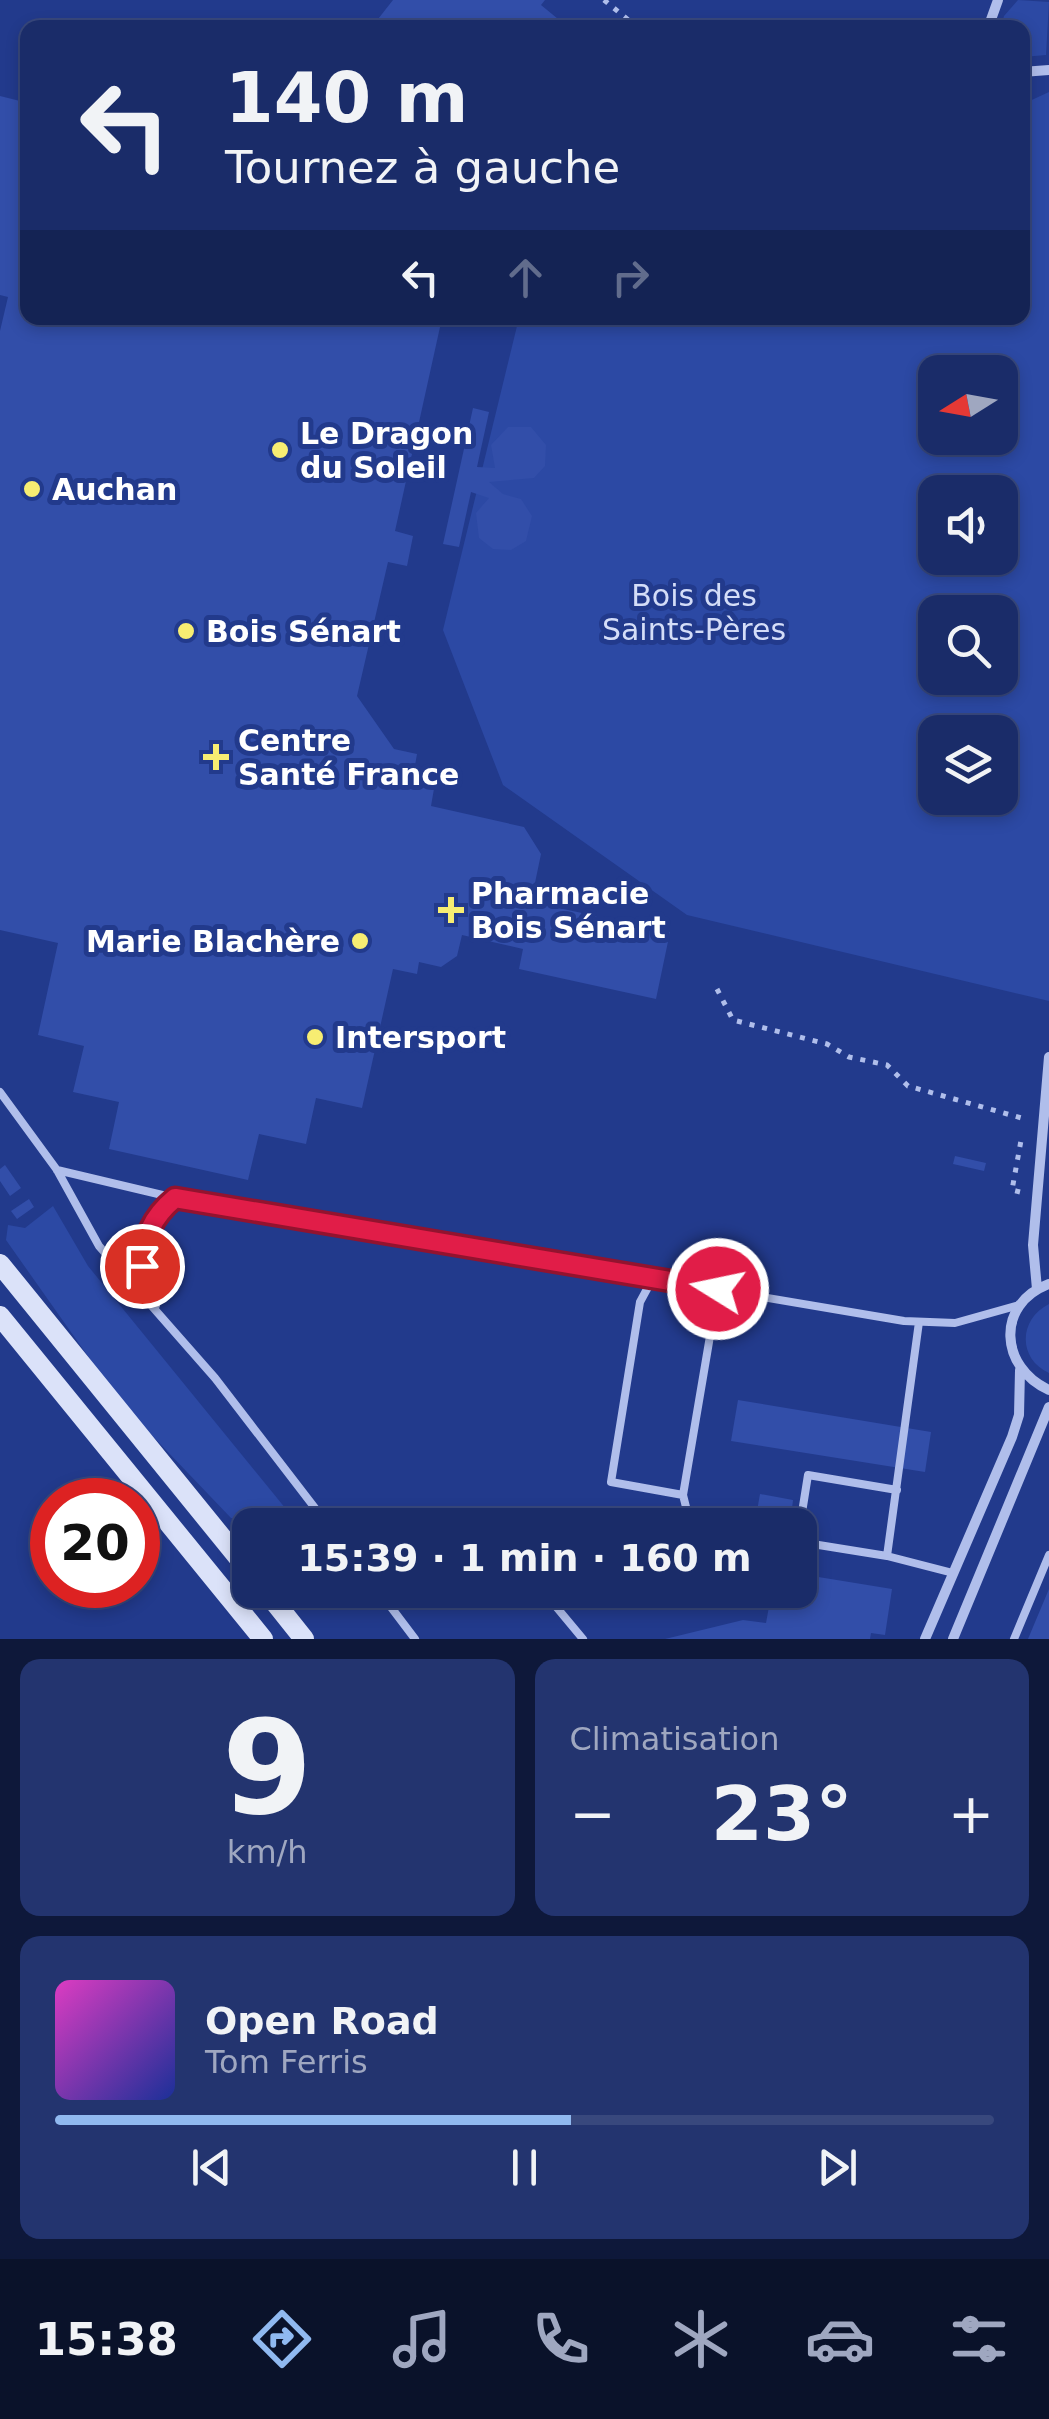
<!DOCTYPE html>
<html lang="fr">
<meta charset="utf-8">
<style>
body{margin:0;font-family:"DejaVu Sans",sans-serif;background:#23346f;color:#f1f3f6;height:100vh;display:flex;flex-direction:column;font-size:38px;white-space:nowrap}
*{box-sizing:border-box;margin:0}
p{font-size:32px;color:#9fa7c0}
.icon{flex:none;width:55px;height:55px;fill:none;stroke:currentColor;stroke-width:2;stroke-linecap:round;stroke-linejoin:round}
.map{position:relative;height:1639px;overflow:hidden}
.drawer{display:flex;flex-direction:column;gap:20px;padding:20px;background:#0e183a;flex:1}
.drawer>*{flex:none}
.banner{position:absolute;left:20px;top:20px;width:1010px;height:305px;border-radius:20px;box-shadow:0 5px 15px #0003,0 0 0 2px #38487d;background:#1a2c69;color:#f1f3f6;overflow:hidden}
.needle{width:65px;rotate:259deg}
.fabs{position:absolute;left:918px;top:355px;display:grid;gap:20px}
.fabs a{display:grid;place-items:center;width:100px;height:100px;border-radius:20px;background:#1a2c69;box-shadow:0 5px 15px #0003,0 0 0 2px #38487d;font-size:50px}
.speed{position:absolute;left:30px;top:1478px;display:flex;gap:20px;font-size:50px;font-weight:700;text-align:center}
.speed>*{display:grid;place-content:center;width:130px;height:130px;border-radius:50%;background:#1a2c69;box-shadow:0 5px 15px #0003,0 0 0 2px #38487d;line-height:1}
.speed .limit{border:15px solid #d22;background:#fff;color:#111}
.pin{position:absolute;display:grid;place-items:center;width:85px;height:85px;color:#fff;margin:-42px;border:5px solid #fff;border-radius:50%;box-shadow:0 2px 10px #0007}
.me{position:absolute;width:110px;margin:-55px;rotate:280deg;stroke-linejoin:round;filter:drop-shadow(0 0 8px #0008)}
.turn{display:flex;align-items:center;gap:35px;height:210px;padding:0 40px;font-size:45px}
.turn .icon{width:130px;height:130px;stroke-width:2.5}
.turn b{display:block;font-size:70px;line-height:85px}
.lanes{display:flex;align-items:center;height:95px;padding:0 40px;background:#0003;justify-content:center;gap:50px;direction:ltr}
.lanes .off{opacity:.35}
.big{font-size:75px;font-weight:700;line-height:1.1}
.drawer .card{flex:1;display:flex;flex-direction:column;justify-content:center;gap:15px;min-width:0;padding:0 35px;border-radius:20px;background:#23346f}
.drawer .dial{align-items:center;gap:0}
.dial b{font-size:130px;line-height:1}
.song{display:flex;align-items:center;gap:30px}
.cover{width:120px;height:120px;border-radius:15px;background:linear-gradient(135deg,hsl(310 70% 55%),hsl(230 70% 35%))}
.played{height:10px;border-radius:5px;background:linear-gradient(90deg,#90b9f0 55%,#38487d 55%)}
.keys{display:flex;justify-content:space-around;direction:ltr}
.heat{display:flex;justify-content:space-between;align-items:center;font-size:55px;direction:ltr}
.drawer .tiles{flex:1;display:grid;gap:20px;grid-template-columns:1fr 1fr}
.card:last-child{grid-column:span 2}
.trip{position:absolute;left:232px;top:1508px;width:585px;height:100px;border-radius:20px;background:#1a2c69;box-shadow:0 5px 15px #0003,0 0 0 2px #38487d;font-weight:700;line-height:100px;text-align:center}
.tabs{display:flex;height:160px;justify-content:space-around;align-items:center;background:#0a122a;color:#9fa7c0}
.tabs .icon{width:70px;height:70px}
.tabs .on{color:#90b9f0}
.tabs b{font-size:45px;color:#f1f3f6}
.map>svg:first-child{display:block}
.green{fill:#2c49a4;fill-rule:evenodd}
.building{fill:#324ea9}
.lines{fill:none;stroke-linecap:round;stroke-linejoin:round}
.path{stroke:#b0beeb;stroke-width:5;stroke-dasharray:5 8;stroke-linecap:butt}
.service{stroke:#b0beeb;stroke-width:8}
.minor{stroke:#b0beeb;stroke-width:10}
.secondary{stroke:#dbe2f9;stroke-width:20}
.route-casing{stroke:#92132f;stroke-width:25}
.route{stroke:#e11d48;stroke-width:18}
.poi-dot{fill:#f7ed72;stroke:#223a8c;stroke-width:4}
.labels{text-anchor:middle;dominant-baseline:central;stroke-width:10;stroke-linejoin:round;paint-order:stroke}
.poi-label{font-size:30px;font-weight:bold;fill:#fff;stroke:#223a8c;text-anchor:start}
.park-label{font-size:30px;fill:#d4ddf8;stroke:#223a8c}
</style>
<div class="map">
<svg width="1049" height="1639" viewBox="0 0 1049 1639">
<rect width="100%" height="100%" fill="#223a8c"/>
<path class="green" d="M1018 0 1049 2 1046 55 1023 57 1022 28 1001 27 1004 16Z
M1049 92V1001L687 915 503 785 443 630 517 326 536 318H1022L1023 104ZM935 372H1000V438H935ZM935 492H1000V558H935ZM935 612H1000V678H935ZM935 732H1000V798H935Z
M53 1206 88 1266 299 1525H256L231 1518 121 1403 6 1240 8 1225 25 1228Z
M1049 1304V1373C1017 1358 1019 1319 1049 1304Z"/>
<path class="building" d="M393 0H545L541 5 569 28H371Z
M0 96 28 103V318H442L395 531 413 536 407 566 388 562 357 696 394 749 417 754 413 777 435 783 431 806 524 827 541 854 531 902 670 932 656 999 519 969 523 949 462 935 457 956 441 967 419 962 417 974 393 969 362 1108 316 1098 306 1144 259 1134 248 1180 109 1149 119 1102 73 1092 84 1046 38 1035 58 943 0 930V331L8 297 0 295Z
M473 408 489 412 477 467 495 468 491 445 508 427H531L546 445 545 466 534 478 489 482 503 494 521 499 532 516 526 541 511 550 493 549 479 538 476 513 489 498 471 492 459 547 443 544Z
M955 1156 986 1163 984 1171 953 1164Z
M5 1165 21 1188 10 1196 0 1181V1169Z
M29 1199 34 1207 17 1219 11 1211Z
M738 1400 931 1432 925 1472 731 1441Z
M760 1494 793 1500 791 1517 757 1511Z
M800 1574 892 1589 885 1635 871 1633 870 1639H665L743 1620 766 1623 772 1590H800Z
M1049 1589V1639H1028L1033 1627Z"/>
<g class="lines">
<path class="path" d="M604 0 638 28
M717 989 733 1020 827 1044 849 1057 887 1065 908 1086 1025 1119
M1020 1192 1012 1190 1022 1135"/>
<path class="service" d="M0 1092 57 1170 99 1246 215 1378 328 1525
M57 1170 175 1198 904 1321 955 1323 1019 1305
M653 1278 640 1302 611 1482 683 1495 718 1289
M156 1305C141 1262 136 1229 175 1198
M919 1322 887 1556 953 1573
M683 1495 688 1515 700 1525
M800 1525 808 1475 897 1490
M800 1542 887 1556
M378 1590 415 1639
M543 1591 583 1639
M1014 1639 1049 1555"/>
<path class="minor" d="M988 28 998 0
M1022 72 1049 70
M1049 1284C995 1304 1000 1368 1049 1390
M1037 1289 1033 1245 1049 1057
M925 1639 1012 1437 1019 1415 1020 1370
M953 1639 1049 1407"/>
<path class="secondary" d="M0 1264 250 1572
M0 1316 263 1639
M265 1590 304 1639"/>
</g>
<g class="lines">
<g class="route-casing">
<path id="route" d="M142 1266C145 1236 151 1218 175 1198L718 1289"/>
</g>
<use href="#route" class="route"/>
</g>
<g class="poi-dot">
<circle cx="280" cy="450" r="10"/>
<circle cx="32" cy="489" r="10"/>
<circle cx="186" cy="631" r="10"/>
<path d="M211 742h10v10h10v10h-10v10h-10v-10h-10v-10h10z"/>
<path d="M446 895h10v10h10v10h-10v10h-10v-10h-10v-10h10z"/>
<circle cx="360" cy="941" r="10"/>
<circle cx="315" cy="1037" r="10"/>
</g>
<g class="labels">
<g class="poi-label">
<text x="300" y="433">Le Dragon<tspan x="300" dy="34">du Soleil</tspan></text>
<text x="52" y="489">Auchan</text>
<text x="206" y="631">Bois Sénart</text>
<text x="238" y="740">Centre<tspan x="238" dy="34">Santé France</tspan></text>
<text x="471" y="893">Pharmacie<tspan x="471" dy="34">Bois Sénart</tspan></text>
<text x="340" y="941" text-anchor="end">Marie Blachère</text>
<text x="335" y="1037">Intersport</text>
</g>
<g class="park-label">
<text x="694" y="595">Bois des<tspan x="694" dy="34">Saints-Pères</tspan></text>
</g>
</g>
</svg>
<div class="fabs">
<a><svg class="needle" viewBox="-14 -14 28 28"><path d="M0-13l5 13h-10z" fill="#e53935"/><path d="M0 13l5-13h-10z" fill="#9fa7c0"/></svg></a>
<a><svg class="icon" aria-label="sound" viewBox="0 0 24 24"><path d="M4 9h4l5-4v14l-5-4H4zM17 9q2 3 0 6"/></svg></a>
<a><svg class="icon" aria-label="search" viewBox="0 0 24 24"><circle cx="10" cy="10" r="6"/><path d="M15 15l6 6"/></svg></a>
<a><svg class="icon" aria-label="layers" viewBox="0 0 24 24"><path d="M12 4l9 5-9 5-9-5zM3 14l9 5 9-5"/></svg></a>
</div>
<div class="speed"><div class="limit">20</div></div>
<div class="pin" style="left:142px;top:1266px;background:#d93025"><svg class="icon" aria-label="arrive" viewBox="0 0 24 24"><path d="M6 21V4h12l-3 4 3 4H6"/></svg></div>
<svg class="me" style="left:718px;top:1289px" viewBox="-20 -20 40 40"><circle r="17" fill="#e11d48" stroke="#fff" stroke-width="3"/><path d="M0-11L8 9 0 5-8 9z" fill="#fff"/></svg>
<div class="trip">15:39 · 1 min · 160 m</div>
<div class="banner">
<div class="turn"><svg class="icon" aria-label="left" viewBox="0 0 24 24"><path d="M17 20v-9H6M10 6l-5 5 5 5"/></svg><div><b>140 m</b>Tournez à gauche</div></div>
<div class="lanes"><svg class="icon" aria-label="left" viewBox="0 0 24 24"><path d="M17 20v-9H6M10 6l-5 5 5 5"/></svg><svg class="icon off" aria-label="ahead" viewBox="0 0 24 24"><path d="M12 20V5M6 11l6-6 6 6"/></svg><svg class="icon off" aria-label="right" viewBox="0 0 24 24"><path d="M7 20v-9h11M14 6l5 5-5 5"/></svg></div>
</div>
</div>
<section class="drawer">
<div class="tiles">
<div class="card dial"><b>9</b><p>km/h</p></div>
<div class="card"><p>Climatisation</p>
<div class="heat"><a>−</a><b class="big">23°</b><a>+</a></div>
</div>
<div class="card">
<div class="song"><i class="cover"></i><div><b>Open Road</b><p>Tom Ferris</p></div></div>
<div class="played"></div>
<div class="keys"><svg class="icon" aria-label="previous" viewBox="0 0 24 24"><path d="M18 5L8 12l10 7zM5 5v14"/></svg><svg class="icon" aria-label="pause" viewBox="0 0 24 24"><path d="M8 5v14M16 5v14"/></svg><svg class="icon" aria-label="next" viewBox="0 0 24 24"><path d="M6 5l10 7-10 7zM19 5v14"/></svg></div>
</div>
</div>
</section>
<nav class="tabs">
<b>15:38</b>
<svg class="icon on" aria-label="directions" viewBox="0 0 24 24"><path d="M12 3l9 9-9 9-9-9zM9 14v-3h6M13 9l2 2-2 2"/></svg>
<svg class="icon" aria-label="music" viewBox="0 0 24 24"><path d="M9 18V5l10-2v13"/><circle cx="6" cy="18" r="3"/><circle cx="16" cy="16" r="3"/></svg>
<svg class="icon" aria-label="phone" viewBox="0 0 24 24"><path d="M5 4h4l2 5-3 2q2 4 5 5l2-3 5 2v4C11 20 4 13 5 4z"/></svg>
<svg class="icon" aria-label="climate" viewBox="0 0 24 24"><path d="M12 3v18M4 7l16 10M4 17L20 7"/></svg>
<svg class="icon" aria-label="car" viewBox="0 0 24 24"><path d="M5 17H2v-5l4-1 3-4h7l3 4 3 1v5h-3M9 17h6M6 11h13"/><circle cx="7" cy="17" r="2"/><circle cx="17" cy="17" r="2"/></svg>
<svg class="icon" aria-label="filters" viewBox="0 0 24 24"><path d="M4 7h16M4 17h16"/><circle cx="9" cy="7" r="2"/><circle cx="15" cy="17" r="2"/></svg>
</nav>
